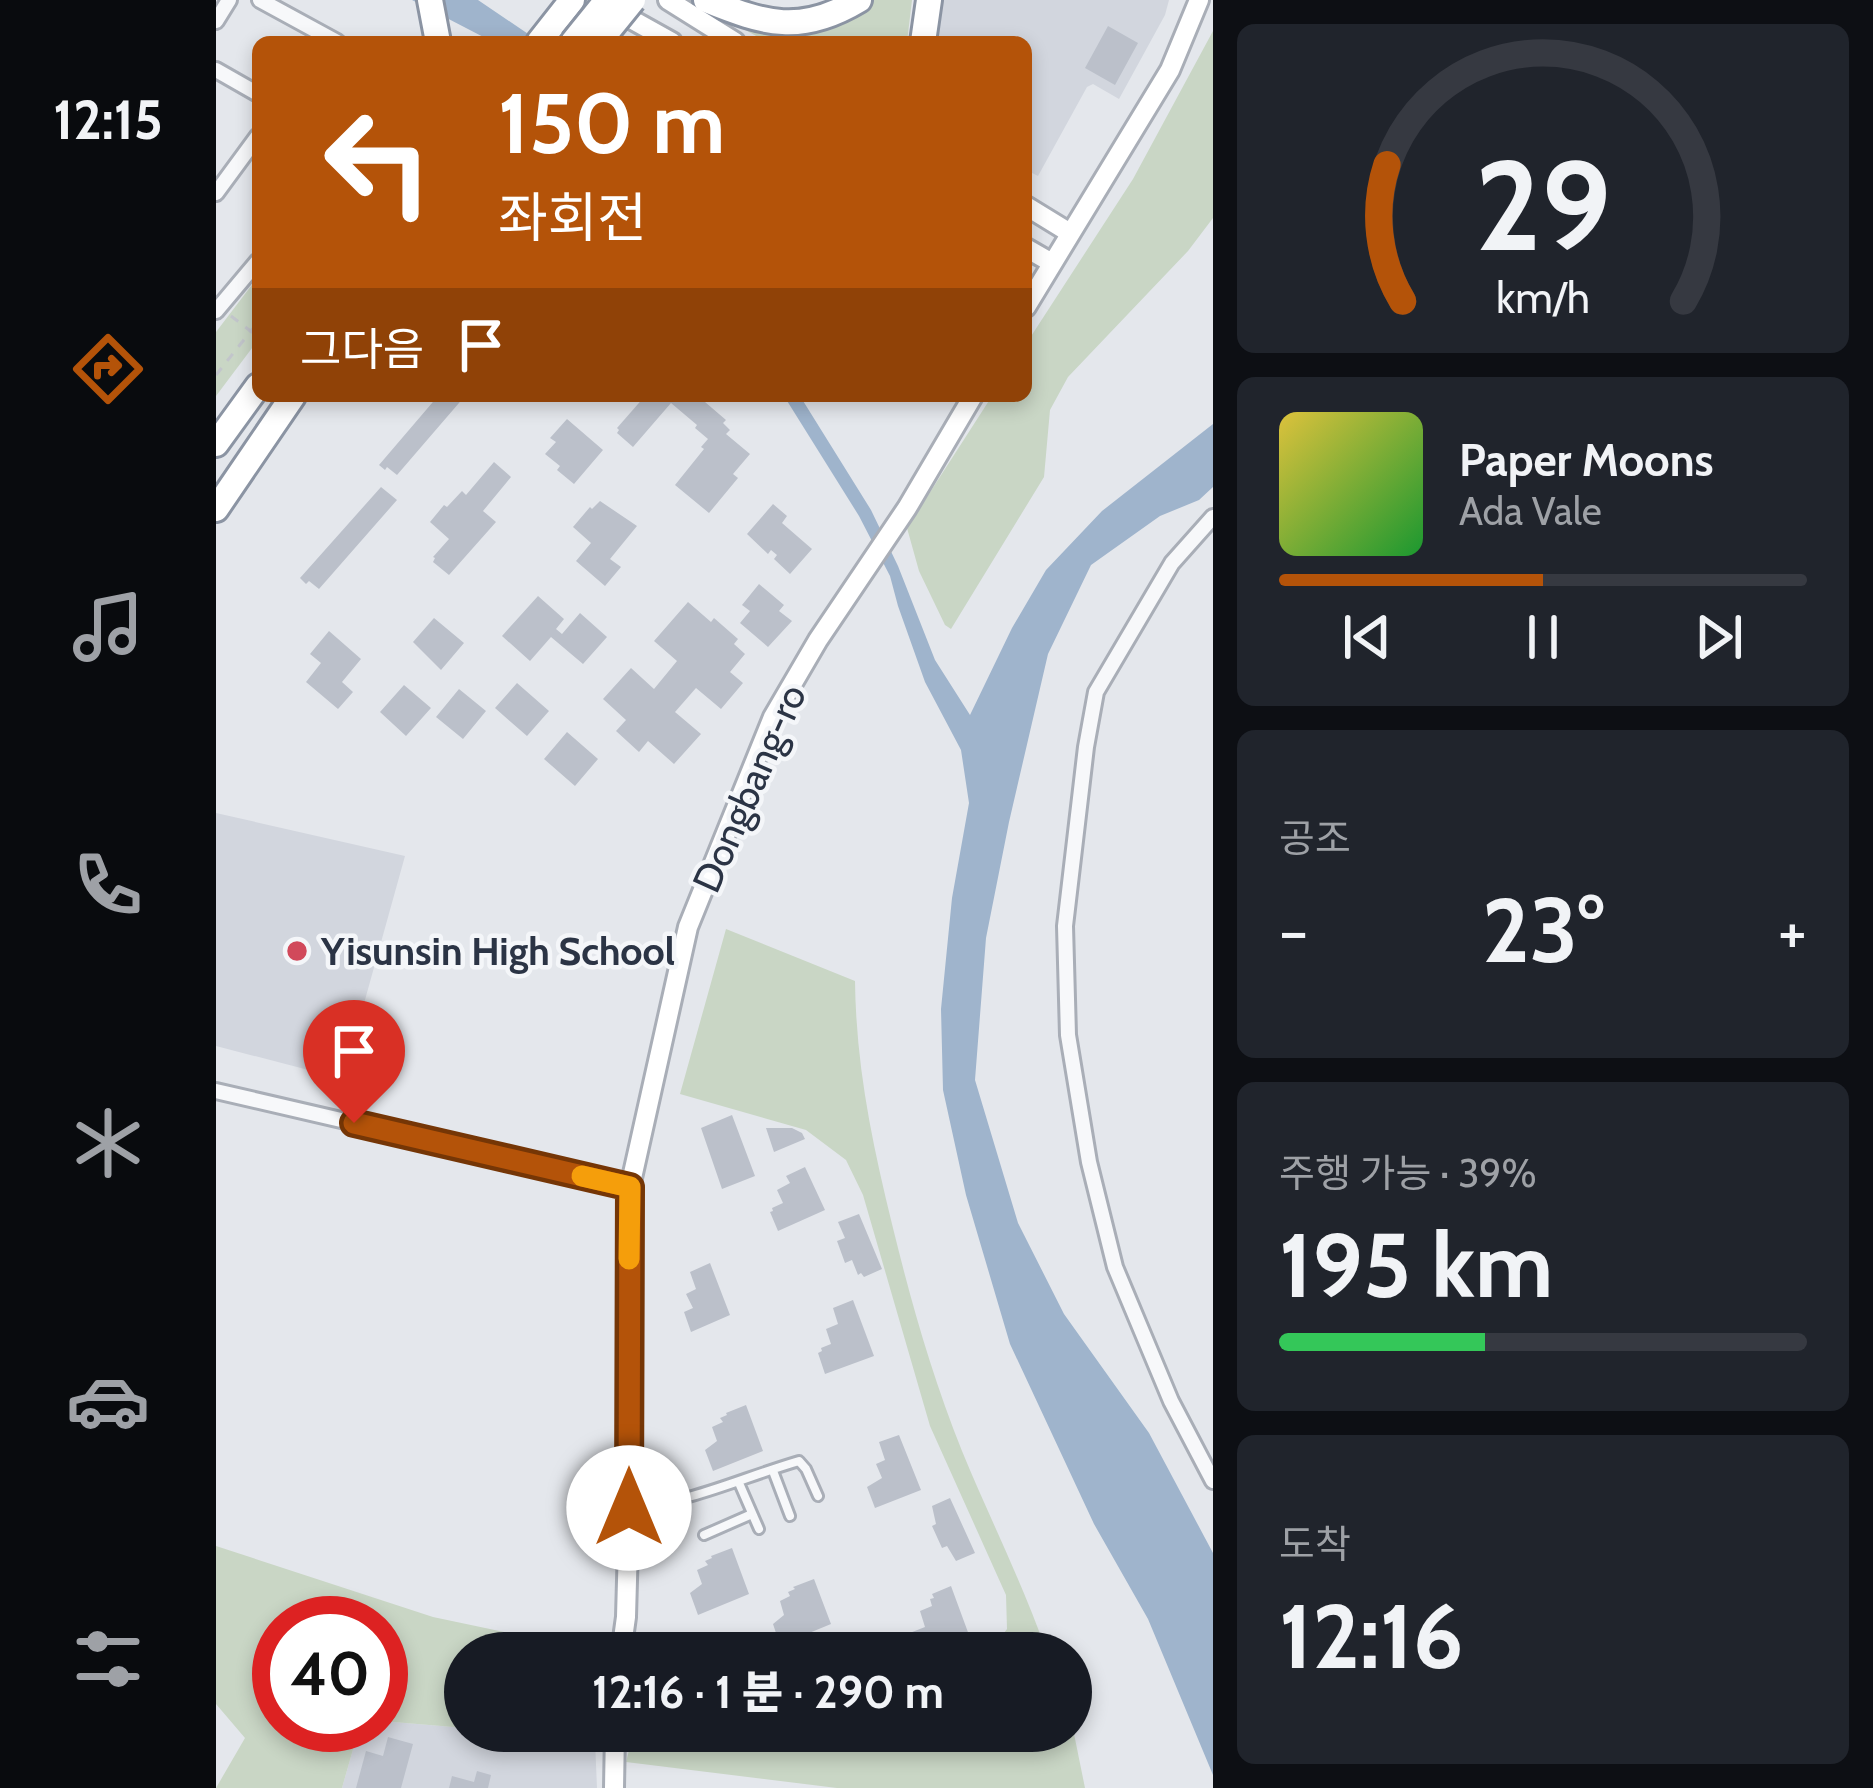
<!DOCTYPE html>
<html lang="ko">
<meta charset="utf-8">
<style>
body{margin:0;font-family:Cabin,"Noto Sans KR",sans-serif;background:#20242c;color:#f1f3f6;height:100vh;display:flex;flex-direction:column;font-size:45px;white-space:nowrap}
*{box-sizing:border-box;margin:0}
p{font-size:39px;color:#9ea1a6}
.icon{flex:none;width:66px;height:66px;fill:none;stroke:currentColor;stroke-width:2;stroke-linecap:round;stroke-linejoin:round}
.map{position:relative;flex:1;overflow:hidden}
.panel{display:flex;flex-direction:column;gap:24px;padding:24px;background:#0d0f14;width:660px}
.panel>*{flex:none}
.hud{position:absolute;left:36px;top:36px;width:780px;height:366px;border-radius:18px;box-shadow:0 6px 18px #0003;background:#b45309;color:#fff;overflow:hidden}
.speed{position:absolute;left:36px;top:1596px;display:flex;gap:24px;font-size:60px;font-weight:700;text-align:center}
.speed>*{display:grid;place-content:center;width:156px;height:156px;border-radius:50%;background:#171b24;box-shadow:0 6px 18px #0003;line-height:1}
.speed .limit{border:18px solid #d22;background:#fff;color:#111}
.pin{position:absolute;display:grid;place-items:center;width:102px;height:102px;color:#fff;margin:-123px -51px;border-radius:50% 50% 50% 0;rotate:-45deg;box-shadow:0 0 12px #0007}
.pin .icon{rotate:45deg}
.me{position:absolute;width:132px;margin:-66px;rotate:0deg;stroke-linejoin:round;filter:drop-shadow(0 0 9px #0008)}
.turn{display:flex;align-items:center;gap:42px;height:252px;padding:0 48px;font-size:54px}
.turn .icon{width:156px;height:156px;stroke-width:2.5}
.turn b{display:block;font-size:84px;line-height:102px}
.then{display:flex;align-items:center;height:114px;padding:0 48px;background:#0003;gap:24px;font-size:45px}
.big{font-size:90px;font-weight:800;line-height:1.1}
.panel .tile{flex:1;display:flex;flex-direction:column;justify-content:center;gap:18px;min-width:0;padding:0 42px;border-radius:18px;background:#20242c}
.panel .dial{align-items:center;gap:0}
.dial svg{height:312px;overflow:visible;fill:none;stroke:#363941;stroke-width:7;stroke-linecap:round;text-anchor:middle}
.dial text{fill:#f1f3f6;stroke:none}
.song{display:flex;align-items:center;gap:36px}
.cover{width:144px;height:144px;border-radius:18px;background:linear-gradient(135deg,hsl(50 70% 55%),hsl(130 70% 35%))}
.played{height:12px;border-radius:6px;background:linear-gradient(90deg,#b45309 50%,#363941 50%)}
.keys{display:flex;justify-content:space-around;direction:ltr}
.heat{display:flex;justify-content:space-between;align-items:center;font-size:66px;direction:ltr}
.charge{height:18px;border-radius:9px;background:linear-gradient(90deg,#34c759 39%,#363941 0)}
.trip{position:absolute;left:228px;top:1632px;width:648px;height:120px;border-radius:60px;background:#171b24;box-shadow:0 6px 18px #0003;font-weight:800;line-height:120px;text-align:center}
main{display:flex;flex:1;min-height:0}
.menu{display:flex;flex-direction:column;width:216px;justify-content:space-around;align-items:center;background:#090b0e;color:#9ea1a6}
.menu .icon{width:84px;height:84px}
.menu .selected{color:#b45309}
.menu b{font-size:54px;color:#f1f3f6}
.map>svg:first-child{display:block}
.built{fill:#d2d6de}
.green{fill:#c9d6c5}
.water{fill:#9fb4cc}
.building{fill:#bbc0ca}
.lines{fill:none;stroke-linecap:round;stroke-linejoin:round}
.lane-casing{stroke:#a9aeb7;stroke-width:14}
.street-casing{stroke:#a9aeb7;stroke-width:20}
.secondary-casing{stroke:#a9aeb7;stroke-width:24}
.highway-casing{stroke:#8b94a3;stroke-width:30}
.path{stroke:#c2c5cb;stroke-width:3;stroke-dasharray:9 9;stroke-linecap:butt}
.lane{stroke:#f7f8fa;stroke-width:8}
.street{stroke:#f7f8fa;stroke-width:14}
.secondary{stroke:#fff;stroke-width:18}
.highway{stroke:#fff;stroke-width:24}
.highway-bridge-casing{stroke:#8b94a3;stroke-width:30;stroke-linecap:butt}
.highway-bridge{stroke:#fff;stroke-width:24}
.route-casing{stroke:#753606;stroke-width:30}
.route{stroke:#b45309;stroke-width:21}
.slow{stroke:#f59e0b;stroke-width:21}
.poi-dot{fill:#d1495b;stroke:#f4f6f9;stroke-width:4.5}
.labels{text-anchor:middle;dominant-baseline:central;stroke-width:9;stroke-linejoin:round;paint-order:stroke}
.street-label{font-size:39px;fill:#2b3445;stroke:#f4f6f9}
.poi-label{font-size:39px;font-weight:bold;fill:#2b3445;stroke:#f4f6f9;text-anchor:start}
</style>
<main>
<nav class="menu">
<b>12:15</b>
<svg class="icon selected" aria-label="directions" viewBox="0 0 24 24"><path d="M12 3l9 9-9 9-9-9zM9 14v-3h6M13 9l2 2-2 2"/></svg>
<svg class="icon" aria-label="music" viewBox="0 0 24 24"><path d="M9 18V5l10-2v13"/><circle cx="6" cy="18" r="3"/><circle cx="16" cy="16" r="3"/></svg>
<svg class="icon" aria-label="phone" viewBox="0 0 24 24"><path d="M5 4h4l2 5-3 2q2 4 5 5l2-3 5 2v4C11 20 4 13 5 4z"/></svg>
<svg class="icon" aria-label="climate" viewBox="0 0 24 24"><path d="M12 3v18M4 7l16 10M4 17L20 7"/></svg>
<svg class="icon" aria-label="car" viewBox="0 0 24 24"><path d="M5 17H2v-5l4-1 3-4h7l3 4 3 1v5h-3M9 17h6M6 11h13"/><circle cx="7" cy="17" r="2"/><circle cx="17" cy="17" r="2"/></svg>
<svg class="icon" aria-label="filters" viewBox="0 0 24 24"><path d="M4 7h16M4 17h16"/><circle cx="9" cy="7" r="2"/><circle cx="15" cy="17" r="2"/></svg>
</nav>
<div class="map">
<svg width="997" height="1788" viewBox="0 0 997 1788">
<rect width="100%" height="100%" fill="#e4e7ec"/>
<path class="built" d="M721 0H953L949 15 903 99 877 84 871 87 822 176 810 170V42H717Z
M0 813 189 856 127 1079 0 1046Z
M165 1721 249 1728V1731L379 1740 381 1788H126L144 1725H165Z"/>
<path class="green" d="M655 0H696L691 42H551L511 20 649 6Z
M997 31V218L972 251 852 377 834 410 828 477 735 629 729 625 703 571 691 528 776 396H810V344L917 179Z
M42 277V340L0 396V332Z
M510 929 639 981C640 1066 656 1142 676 1224 695 1302 716 1376 746 1451 774 1519 807 1584 831 1653H773L791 1629 790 1595 714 1426 647 1195 630 1160 590 1130 464 1094Z
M0 1546 217 1617 369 1649V1653H249V1728L165 1721V1623H63V1725H144L126 1788H0L29 1738 0 1704Z
M855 1719 869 1788H621L410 1762 418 1731H855Z"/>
<path class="water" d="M196 0H262L324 42H277Z
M568 396H584L655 510 682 566 719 660 754 715 796 628 830 570 886 511 997 424V487L983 500 944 516 875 565 832 654 793 822 770 938 759 1080 802 1223 848 1314 933 1433 997 1553V1775L932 1619 878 1524 794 1344 750 1195 727 1090 725 1009 736 898 753 803 745 750 709 682 682 606 674 576 643 516Z"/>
<path class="building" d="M892 26 922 43 899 85 869 68Z
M222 396H249L181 475 171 467 169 470 163 465Z
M429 396H482L510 420 507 423 514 430 510 434 534 454 517 474 522 478 493 513 459 485 488 449 485 447 492 439 479 428 481 425 455 403 417 447 401 433 403 430 401 428Z
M351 419 387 450 358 484 341 470 344 466 329 454 340 442 334 438Z
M278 462 295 477 267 511 280 522 233 575 217 562 219 558 217 557 233 539 214 522 228 505 231 507 246 491 250 495Z
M165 487 181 500 103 589 93 581 90 584 84 578Z
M384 501 421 526 394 559 405 567 389 586 360 561 375 543 357 527 374 507 376 509Z
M557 504 571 516 566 523 596 549 574 574 558 559 561 555 555 550 552 554 531 534Z
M543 584 568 605 563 611 576 621 552 647 524 623 534 611 526 605Z
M322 596 348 619 340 629 346 634 364 613 391 637 367 664 335 637 314 661 286 636Z
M472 602 495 622 498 618 522 639 518 644 529 654 514 672 527 683 505 709 480 688 459 712 485 734 458 764 432 741 423 752 400 731 410 720 387 699 415 668 438 689 461 661 438 641Z
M218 618 248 643 225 670 197 642Z
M113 631 145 659 126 682 137 692 122 709 90 682 105 663 94 654Z
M301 683 333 711 311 736 279 708Z
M188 685 215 708 190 736 164 712Z
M243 689 270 711 247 739 220 717Z
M351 732 382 759 359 786 328 759Z
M516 1115 539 1176 506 1189 485 1128Z
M550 1128H576L586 1133 589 1139 558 1152Z
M589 1167 609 1210 562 1231 554 1212 557 1211 556 1208 567 1203 561 1190 574 1183 570 1176Z
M643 1214 666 1269 648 1277 645 1273 642 1275 636 1260 629 1263 621 1241 629 1238 622 1222Z
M494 1263 514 1315 475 1332 468 1312 477 1308 470 1294 480 1289 474 1272Z
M637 1300 658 1356 609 1374 602 1353 606 1351 605 1348 615 1344 610 1329 622 1324 617 1308Z
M530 1405 547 1451 497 1471 489 1450 501 1441 496 1427 507 1422 504 1418 511 1415 510 1413Z
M683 1435 705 1490 659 1508 651 1487 666 1478 660 1464 669 1460 663 1442Z
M734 1498 759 1553 740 1561 731 1546 726 1548 716 1526 720 1524 716 1506Z
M516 1548 533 1594 482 1615 474 1593 486 1584 481 1570 492 1565 489 1561 496 1558 495 1556Z
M598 1579 615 1624 564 1645 557 1624 568 1615 564 1601 574 1596 572 1592 579 1589 577 1587Z
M735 1586 753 1635 705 1653H691L686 1636 709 1627 704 1611 716 1606 714 1599 718 1598 716 1594Z
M172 1737 197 1744 185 1788H140L150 1751 167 1756Z
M261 1771 275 1775 272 1788H233L236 1776 258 1782Z"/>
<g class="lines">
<g class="lane-casing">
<path id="lane" d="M557 1471 574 1516
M523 1483 543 1529
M414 1508C480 1501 522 1479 583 1461L590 1469 602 1496
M488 1535 536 1514"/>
</g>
<g class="street-casing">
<path id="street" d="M44 0 121 42
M0 21 13 0
M0 70 42 94
M0 193 42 136
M0 311 42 261
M997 517 956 563 880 692 870 747 849 926 852 1035 873 1162 899 1267 955 1401 997 1481
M0 1091 414 1187"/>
</g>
<g class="secondary-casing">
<path id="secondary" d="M452 0 519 42
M395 8 456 42
M810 206 854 233
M810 248 836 263
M810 307 954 70 983 0
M405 1653 410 1617 413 1508 414 1187 472 927 557 717 602 640 691 508 757 396
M398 1788 399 1731"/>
</g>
<g class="highway-casing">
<path id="highway" d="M214 0 222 42
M490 0C549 24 585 35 643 0
M323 42 356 0
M707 42 713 0
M0 444 42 386
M0 509 77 396"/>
</g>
<path class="path" d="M15 316 41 336
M0 375 42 322"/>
<use href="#lane" class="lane"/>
<use href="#street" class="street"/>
<use href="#secondary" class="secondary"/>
<use href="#highway" class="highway"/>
<g class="highway-bridge-casing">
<path id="highway-bridge" d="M357 42 391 0
M383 42 417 0"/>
</g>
<use href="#highway-bridge" class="highway-bridge"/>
</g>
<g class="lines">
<g class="route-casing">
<path id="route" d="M138 1123 414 1187 413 1508"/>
</g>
<use href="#route" class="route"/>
<path class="slow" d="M366 1176 414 1187 413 1259"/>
</g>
<circle class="poi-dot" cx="81" cy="951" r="12"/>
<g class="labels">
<g class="street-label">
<text transform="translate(533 788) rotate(-66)">Dongbang-ro</text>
</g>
<g class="poi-label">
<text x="105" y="951">Yisunsin High School</text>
</g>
</g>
</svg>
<div class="speed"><div class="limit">40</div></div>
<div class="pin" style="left:138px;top:1123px;background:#d93025"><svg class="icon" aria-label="arrive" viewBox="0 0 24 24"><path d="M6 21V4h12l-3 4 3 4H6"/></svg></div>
<svg class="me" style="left:413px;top:1508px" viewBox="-20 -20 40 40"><circle r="19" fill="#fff"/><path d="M0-13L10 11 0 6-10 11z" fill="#b45309"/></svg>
<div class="trip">12:16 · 1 분 · 290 m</div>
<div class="hud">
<div class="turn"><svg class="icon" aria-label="left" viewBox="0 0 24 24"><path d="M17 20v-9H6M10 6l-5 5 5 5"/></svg><div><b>150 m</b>좌회전</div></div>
<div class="then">그다음<svg class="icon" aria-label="arrive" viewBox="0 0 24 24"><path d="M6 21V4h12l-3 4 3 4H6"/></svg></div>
</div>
</div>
<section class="panel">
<div class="tile dial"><svg viewBox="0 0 100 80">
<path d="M14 69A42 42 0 1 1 86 69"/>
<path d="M14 69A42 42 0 0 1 10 34" stroke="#b45309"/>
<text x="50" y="56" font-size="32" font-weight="700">29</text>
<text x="50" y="72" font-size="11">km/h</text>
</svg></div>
<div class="tile">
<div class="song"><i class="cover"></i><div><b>Paper Moons</b><p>Ada Vale</p></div></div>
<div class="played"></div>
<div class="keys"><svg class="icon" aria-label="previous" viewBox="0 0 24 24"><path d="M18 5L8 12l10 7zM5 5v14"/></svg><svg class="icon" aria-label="pause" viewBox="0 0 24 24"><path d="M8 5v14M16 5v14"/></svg><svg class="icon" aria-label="next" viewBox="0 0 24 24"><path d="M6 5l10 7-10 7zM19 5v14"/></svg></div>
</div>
<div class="tile"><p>공조</p>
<div class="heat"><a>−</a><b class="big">23°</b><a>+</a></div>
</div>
<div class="tile"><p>주행 가능 · 39%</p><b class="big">195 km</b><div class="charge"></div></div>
<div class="tile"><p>도착</p><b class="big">12:16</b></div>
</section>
</main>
